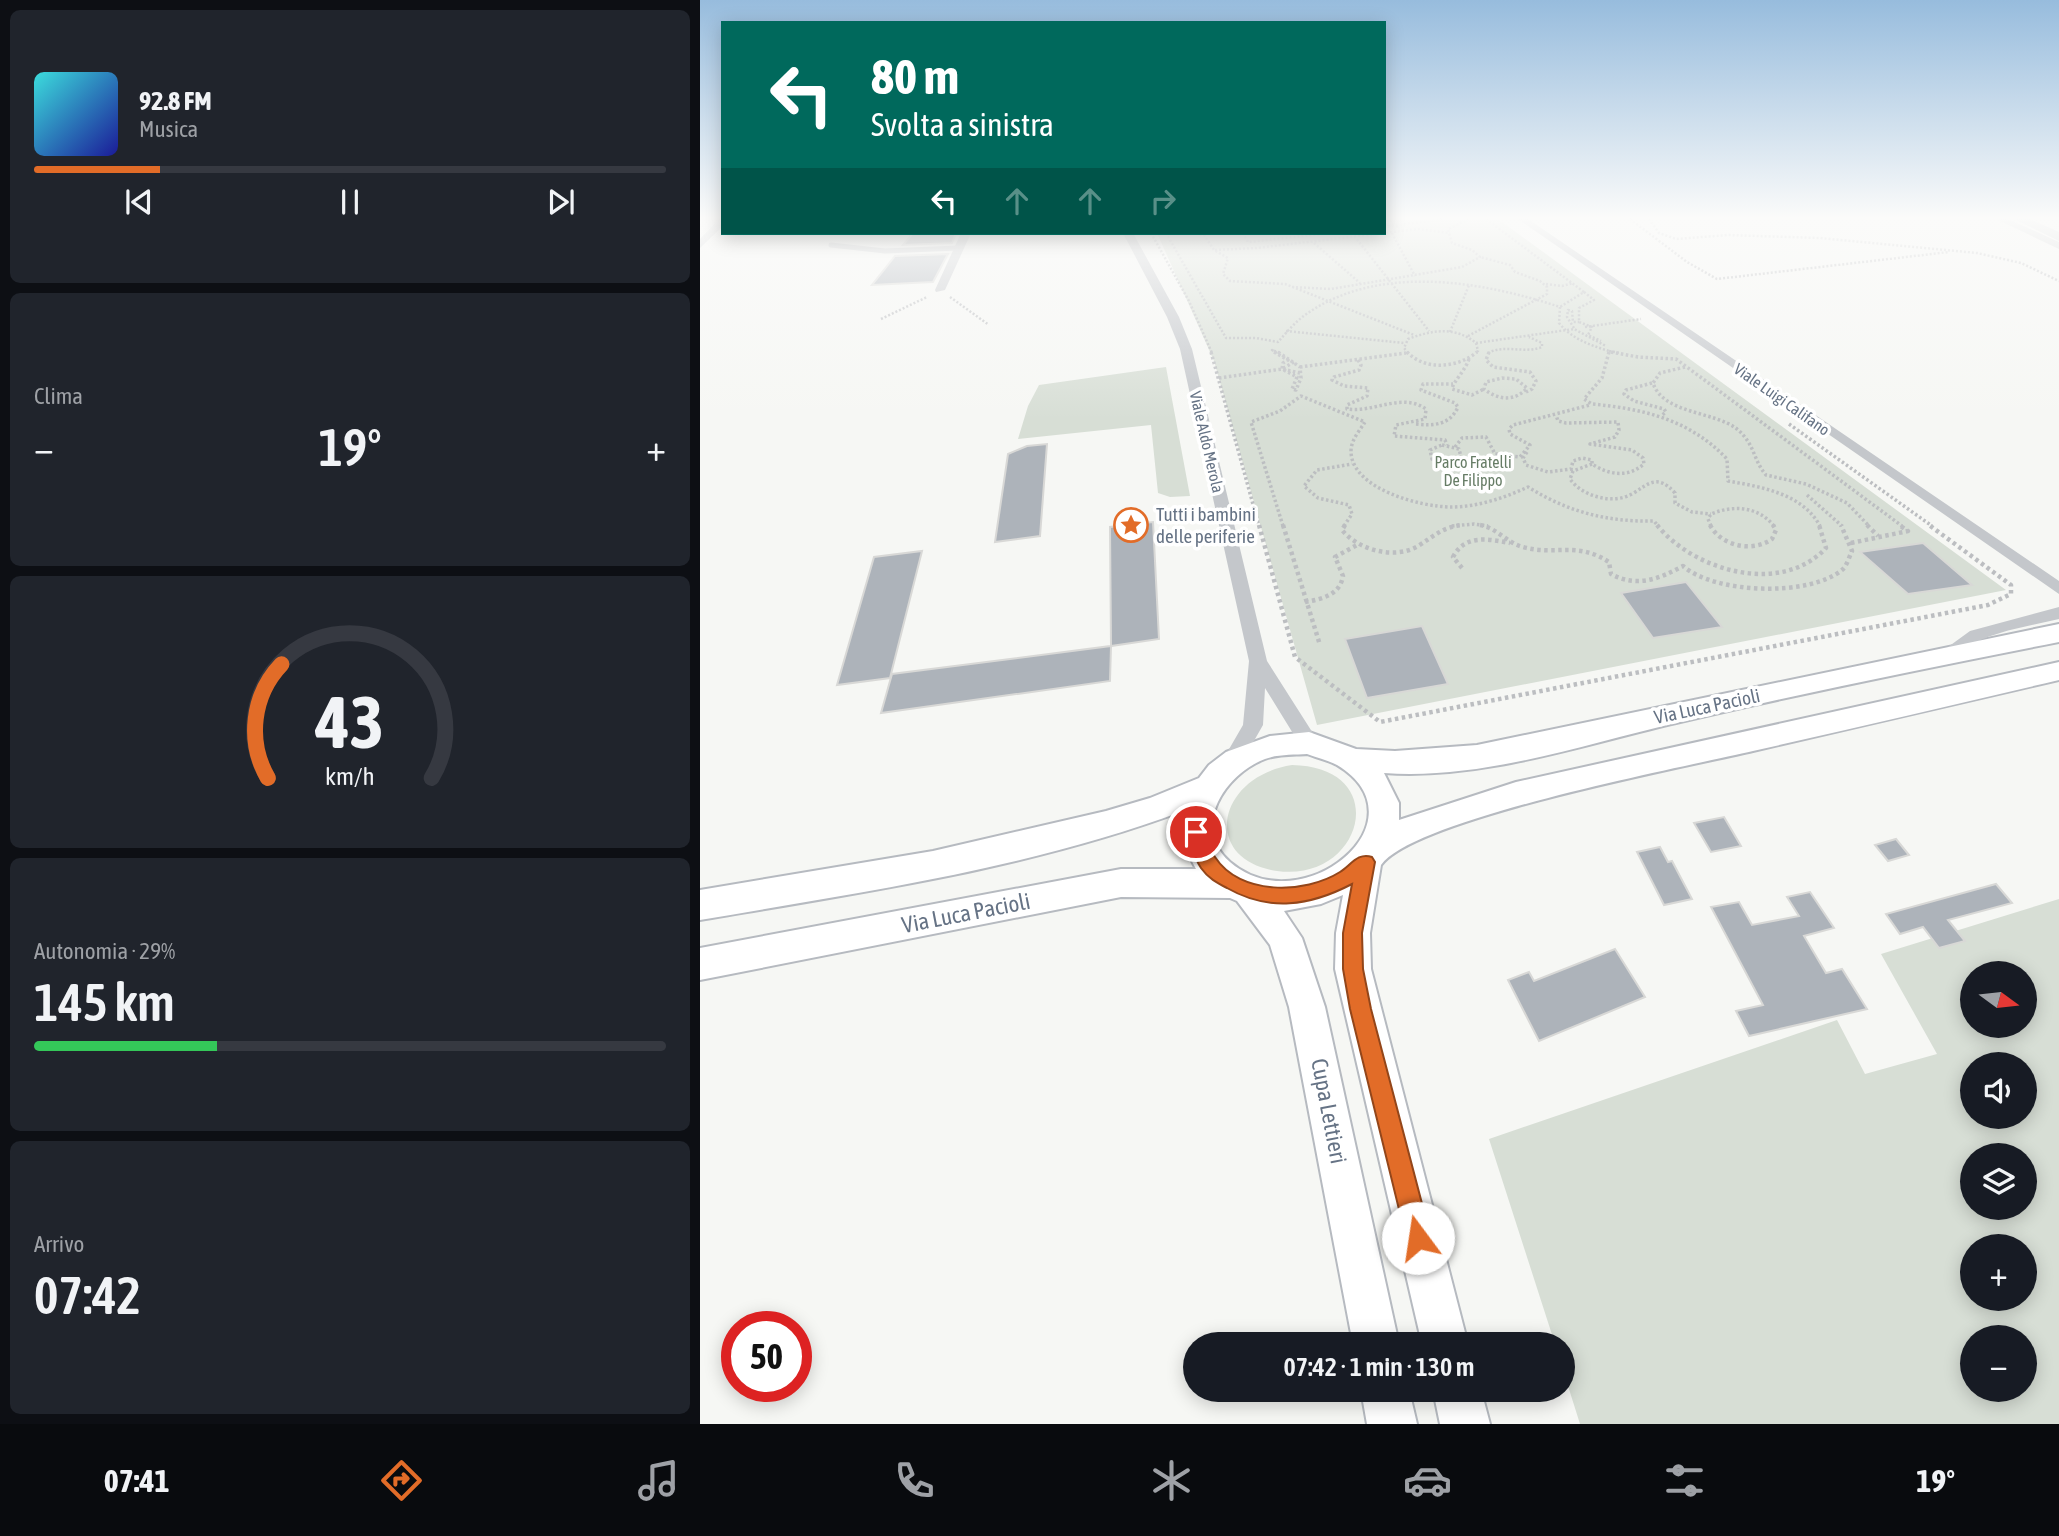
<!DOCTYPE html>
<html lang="it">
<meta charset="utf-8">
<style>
body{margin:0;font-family:"Asap Condensed",sans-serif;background:#20242c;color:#f1f3f6;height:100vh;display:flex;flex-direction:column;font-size:26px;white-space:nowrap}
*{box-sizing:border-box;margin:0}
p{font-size:23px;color:#9ea1a6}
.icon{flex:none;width:38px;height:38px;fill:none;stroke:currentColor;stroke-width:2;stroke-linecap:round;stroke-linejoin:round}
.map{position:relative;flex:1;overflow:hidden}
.side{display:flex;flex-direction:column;gap:10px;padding:10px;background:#0d0f14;width:700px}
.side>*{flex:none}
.banner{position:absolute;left:21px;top:21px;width:665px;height:214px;border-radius:0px;box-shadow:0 4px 18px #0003;background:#00695c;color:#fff;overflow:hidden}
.needle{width:46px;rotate:105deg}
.controls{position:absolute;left:1260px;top:961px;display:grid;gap:14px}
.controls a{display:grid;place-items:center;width:77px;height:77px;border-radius:50%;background:#171b24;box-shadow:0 4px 18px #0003;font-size:35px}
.speed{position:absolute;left:21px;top:1311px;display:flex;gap:14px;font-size:35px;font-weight:700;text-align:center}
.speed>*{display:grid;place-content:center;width:91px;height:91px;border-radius:50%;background:#171b24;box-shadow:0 4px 18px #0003;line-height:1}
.speed .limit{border:10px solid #d22;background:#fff;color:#111}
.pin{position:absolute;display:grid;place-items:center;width:60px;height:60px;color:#fff;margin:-30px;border:4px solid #fff;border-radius:50%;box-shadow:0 2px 7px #0007}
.me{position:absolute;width:77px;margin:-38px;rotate:346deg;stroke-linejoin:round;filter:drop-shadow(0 0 5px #0008)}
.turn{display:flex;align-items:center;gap:24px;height:147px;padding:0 35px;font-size:32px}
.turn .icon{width:91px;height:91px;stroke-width:2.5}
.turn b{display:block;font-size:49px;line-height:60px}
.lanes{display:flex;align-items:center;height:66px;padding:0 35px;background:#0003;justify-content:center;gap:35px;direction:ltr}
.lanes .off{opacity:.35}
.big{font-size:52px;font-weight:600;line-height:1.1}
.side .widget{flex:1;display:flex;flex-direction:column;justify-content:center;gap:10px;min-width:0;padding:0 24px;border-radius:10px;background:#20242c}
.side .dial{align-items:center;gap:0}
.dial svg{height:182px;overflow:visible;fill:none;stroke:#363941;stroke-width:7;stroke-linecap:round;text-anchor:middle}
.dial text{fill:#f1f3f6;stroke:none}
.song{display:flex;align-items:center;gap:21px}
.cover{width:84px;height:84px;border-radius:10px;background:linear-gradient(135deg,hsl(180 70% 55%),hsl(240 70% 35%))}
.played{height:7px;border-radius:4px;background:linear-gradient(90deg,#e26c28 20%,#363941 20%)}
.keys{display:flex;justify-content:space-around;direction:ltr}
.heat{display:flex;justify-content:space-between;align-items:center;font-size:38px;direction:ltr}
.charge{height:10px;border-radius:5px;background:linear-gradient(90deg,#34c759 29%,#363941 0)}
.trip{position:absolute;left:483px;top:1332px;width:392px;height:70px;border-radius:35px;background:#171b24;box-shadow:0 4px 18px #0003;font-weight:600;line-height:70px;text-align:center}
.dock{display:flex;height:112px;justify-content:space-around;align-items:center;background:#090b0e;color:#9ea1a6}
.dock .icon{width:49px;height:49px}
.dock .active{color:#e26c28}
.dock b{font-size:32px;color:#f1f3f6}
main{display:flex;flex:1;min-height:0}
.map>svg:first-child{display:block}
.green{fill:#d7ded5;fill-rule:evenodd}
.building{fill:#adb3ba;stroke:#d8d8d6;stroke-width:2}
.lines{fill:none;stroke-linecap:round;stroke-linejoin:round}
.secondary-casing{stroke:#b6bac0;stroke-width:4}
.path-far2{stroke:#bcbec1;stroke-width:2.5;stroke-dasharray:2 2;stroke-linecap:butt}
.path-far1{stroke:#bcbec1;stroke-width:3.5;stroke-dasharray:2.5 2.5;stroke-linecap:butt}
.path{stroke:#bcbec1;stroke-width:4.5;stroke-dasharray:3.5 3.5;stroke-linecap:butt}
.service{stroke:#c4c7cb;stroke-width:5}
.minor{fill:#c4c7cb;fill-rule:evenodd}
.tertiary{fill:#c4c7cb;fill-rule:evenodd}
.secondary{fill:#fff;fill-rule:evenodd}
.route{fill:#e26c28;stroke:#93461a;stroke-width:2}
.labels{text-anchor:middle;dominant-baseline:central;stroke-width:7;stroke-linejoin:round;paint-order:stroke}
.far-street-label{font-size:16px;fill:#667385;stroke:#fff}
.far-park-label{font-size:16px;fill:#667c65;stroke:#fff}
.poi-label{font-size:19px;fill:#667385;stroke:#fff;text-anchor:start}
.street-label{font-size:19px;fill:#667385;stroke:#fff}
.near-street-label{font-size:23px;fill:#667385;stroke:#fff}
</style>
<main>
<section class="side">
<div class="widget">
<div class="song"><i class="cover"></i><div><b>92.8 FM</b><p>Musica</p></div></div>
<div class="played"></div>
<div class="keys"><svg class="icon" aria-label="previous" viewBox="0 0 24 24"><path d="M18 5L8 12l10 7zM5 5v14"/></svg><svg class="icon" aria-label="pause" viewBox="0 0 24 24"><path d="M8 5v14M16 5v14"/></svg><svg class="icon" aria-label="next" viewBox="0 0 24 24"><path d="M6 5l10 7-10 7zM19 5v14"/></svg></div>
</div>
<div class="widget"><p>Clima</p>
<div class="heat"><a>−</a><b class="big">19°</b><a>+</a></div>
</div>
<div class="widget dial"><svg viewBox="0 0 100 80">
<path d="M14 69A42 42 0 1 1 86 69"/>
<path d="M14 69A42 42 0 0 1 20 19" stroke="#e26c28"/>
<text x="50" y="56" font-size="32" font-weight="700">43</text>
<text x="50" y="72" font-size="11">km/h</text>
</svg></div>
<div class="widget"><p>Autonomia · 29%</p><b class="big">145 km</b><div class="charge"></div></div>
<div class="widget"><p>Arrivo</p><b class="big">07:42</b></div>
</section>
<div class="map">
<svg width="1359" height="1424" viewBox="0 0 1359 1424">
<rect width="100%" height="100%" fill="#f6f7f4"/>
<path class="green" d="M684 219H798L1306 590 617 725 514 361 457 233H684Z
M466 367 490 496 470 497 458 493 451 425 318 439 328 406 339 385Z
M592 765C694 767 663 883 577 871 501 860 516 777 592 765Z
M1359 899V1424H880L863 1370V1344H855L789 1139 1137 1020 1165 1074 1237 1054 1181 954ZM1272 973H1325V1026H1272ZM1272 1064H1325V1116H1272ZM1272 1155H1325V1208H1272ZM1272 1246H1325V1298H1272ZM1272 1337H1325V1390H1272Z"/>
<path class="building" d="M213 233H256L252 243 203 245Z
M248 254 233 282 172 285 195 256Z
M347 444 340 536 295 542 308 454 327 446Z
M453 522 459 639 411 646 410 527Z
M1223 543 1272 585 1208 594 1160 552Z
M222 551 190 678 137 685 174 557Z
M986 582 1022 627 953 638 921 593Z
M722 626 748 684 667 698 645 639Z
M411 646 410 681 181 713 192 674Z
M1024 817 1041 846 1011 852 994 823Z
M1196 839 1209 855 1188 861 1175 845Z
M960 847 968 862 972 861 992 899 964 905 937 852Z
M1296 884 1312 903 1248 920 1265 941 1239 948 1223 927 1200 934 1186 914Z
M1110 892 1134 928 1104 936 1126 973 1142 969 1167 1009 1049 1036 1036 1011 1063 1005 1011 907 1039 902 1052 925 1099 916 1087 897Z
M915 949 945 997 839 1041 808 980 829 972 834 981Z"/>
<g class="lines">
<g class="secondary-casing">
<path id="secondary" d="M1359 624V642C1231 667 1103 693 976 723 881 745 782 780 684 773L699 803V820L816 782 1359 662V680C1257 704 1155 728 1053 751 985 767 715 818 681 865L670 933 671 969 768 1344H722L635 969 636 933 643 895 621 904 584 911 602 938 625 1007 699 1344H653L589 1007 570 945 537 901 530 898 421 897 0 980V948L421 869H496C485 849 480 834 483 811 328 869 162 892 0 920V890L233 851 406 811 450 798 499 778 509 765 526 752 570 736 609 732 656 749 695 751 777 745ZM607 754C617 758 628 760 637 765 728 820 602 924 530 862 490 827 525 774 565 759 578 754 594 755 607 754Z
M661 1390H709L717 1424H667Z
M733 1390H781L790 1424H740Z"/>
</g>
<path class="path-far2" d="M786 219 884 292 860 307
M930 219 987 262 1017 279 1249 252
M949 219 959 233 976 239 1028 235 1120 238 1277 253 1321 263 1359 281
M684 227 744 219
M451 233 489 301 512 353
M466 233 526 338H556L578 342C586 333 595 322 605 315 678 263 781 281 860 307L859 323C872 339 890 345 909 351V353
M496 233 504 235 514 250 528 258 523 274 530 281 585 284 714 335
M543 233 548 242 632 233
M652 233 729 331
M692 233 715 276
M614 243 660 283
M515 250 557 248 718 229 750 233
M846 284 862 286 873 283
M592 287 631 289 762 267 780 257 772 250 752 243 748 229 769 219
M884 292 894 300 879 308V322L892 327 888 335 901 341
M250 297 289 325
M181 319 227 297
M885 327 941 319
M874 328 867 317 868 310 872 311 873 322H879
M586 331 704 343
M750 332 769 285
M768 336 847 294V287L840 281 815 272 810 265 780 257
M776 343 874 329 906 346
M909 351 920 353
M577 353 572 350 581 353
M708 353 704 348 708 339C732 330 755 326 776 343L778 351 775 353
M788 353C804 344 824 354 842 347V343L829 337"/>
<path class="path-far1" d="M511 352 559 526
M574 352 588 360 583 363 582 369 597 377 592 389 596 390 601 378 600 367 578 352
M707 352C725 371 758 368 777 352
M789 352 786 360 793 367 830 372 836 381 832 389 826 392
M909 352 902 378 884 399 892 404C945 409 990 420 1027 459L1028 481C1062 487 1103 494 1120 526
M911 352 938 357 976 359 1202 526
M769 359C765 371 753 382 752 389L772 395 784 389
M658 360 661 365 659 370 634 377 632 380 644 386 668 388 667 396 647 405V409C674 413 702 392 726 409L725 419 696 425 694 436 745 440 747 445
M594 362 582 369 600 373
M600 367 706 353
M985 367 960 373 953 383C963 414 1014 411 1037 429 1055 444 1053 460 1066 475L1106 484 1147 503 1169 526
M519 378 582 369
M802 378 816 379 827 388C815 402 798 400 784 389L786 382Z
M952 383 926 390 924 394 934 401 964 409 966 412 962 415
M716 424C734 426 750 425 758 407L755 403 721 390 723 384H753
M1089 424 1232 526
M742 445 759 449 761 457 748 462 732 459 730 450Z
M755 447 762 438 786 437 795 454 820 457 830 445 810 434 809 429 813 425 890 405
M827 452 823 458 826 465 848 472 871 469 873 461 882 458 892 460V464C909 475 928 478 944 464L943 458 932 450 890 444 915 437 919 430 918 422 866 423 858 421 856 415
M892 464 873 471 870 479C882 496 912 505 932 494 949 484 957 473 975 493V503L992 512 1011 514
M1107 495 1142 526
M583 526 551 422 580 411 601 396 665 422C660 430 651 440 651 451 651 489 721 507 751 507 777 507 804 498 828 487 868 512 907 522 954 521L958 526
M644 526 652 514 649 505 618 498 604 486 617 470 652 464
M752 526 774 524 788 526
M1011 526 1008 519 1011 514C1033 505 1058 506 1074 526"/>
<path class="path" d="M559 525 595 657 680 722 1288 605 1311 594V585L1229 525
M583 525 620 645
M645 525 642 530C658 550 695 560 718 546 734 536 743 527 762 525
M780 525C797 528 807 543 823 547 856 556 877 541 909 562L911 574C937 588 959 579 983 566 1015 594 1109 597 1142 570 1147 566 1149 557 1152 551L1141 525
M957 525C994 571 1081 596 1126 548L1119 525
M1010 525C1021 546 1052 553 1072 539L1076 530 1073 525
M1167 525 1178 536
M1151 543 1208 531 1199 525
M762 568 753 557C765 534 788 539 810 543
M605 602C622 599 640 595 643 576L635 557 657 545"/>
<path class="service" d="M131 245 185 251 258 248"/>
<path class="minor" d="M19 219H23V226L0 248V239Z
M818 219H828L1359 581V594Z
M1296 219H1308L1359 242V249Z
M261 233H271L245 290 236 292 235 290Z
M423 233H433L479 317 492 349 567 661 616 738 619 743 616 748 609 751 602 748 565 688 563 725 538 769 531 771 524 769 521 763 543 725 549 661 480 349 467 317Z
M1359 607V619C1334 625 1307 629 1283 639 1269 645 1257 664 1240 659L1237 655 1270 631Z"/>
<path class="tertiary" d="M1314 219H1330L1359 232V241Z"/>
<use href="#secondary" class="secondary"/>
</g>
<linearGradient id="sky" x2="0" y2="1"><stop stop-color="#97bcdd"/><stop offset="0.52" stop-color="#fbfbfa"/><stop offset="1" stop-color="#fbfbfa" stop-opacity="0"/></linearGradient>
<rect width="1359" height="419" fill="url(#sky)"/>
<path class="route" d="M496 825 502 827C507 837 509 849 515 857 540 896 605 894 640 872 651 865 658 852 672 857L675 862 662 933 663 969 671 1009 731 1238 727 1247 718 1250 710 1247 706 1238 650 1009 643 969V933L652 884C610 906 569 912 527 888 517 883 508 878 501 868 494 858 491 844 487 832L489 827Z"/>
<defs>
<g id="sight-ring" transform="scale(1.75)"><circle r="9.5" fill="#fff" stroke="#e26c28" stroke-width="1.5"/><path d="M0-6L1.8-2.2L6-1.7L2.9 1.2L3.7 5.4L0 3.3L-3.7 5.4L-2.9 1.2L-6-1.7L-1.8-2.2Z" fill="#e26c28"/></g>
</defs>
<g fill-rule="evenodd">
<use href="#sight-ring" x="431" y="525"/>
</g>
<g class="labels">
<g class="far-street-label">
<text transform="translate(1082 399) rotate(35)">Viale Luigi Califano</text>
<text transform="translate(507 442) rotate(77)">Viale Aldo Merola</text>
</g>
<g class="far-park-label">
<text x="773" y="462">Parco Fratelli<tspan x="773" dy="18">De Filippo</tspan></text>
</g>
<g class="poi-label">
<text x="456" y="514">Tutti i bambini<tspan x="456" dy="22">delle periferie</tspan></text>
</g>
<g class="street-label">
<text transform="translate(1007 706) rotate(-12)">Via Luca Pacioli</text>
</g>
<g class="near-street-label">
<text transform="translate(266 913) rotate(-11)">Via Luca Pacioli</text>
<text transform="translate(629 1111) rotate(79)">Cupa Lettieri</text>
</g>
</g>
</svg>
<div class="controls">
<a><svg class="needle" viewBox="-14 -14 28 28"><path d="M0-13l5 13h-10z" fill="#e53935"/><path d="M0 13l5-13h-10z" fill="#9ea1a6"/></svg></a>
<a><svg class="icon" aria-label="sound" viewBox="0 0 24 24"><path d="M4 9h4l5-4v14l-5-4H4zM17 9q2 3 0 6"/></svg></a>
<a><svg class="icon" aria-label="layers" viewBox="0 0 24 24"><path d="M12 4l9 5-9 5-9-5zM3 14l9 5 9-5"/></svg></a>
<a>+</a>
<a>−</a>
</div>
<div class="speed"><div class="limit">50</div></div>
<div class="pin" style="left:496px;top:832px;background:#d93025"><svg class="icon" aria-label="arrive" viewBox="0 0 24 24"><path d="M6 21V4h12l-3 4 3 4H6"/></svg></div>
<svg class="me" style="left:718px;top:1238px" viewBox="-20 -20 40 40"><circle r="19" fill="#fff"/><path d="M0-13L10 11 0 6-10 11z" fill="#e26c28"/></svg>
<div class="trip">07:42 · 1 min · 130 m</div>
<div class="banner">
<div class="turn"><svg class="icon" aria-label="left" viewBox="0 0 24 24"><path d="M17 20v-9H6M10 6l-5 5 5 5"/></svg><div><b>80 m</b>Svolta a sinistra</div></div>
<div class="lanes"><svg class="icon" aria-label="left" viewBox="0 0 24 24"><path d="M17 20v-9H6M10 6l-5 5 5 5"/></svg><svg class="icon off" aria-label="ahead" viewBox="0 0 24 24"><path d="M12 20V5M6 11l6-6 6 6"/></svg><svg class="icon off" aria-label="ahead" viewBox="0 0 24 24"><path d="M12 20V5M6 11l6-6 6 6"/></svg><svg class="icon off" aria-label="right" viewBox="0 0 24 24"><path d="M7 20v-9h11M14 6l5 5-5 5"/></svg></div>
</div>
</div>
</main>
<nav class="dock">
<b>07:41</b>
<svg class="icon active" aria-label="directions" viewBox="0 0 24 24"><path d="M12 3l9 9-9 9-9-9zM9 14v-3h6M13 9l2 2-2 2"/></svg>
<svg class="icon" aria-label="music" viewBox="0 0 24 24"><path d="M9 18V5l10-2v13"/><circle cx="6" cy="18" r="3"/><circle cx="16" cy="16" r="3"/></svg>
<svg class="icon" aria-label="phone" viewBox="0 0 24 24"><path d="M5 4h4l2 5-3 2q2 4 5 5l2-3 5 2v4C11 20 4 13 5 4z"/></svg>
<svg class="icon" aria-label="climate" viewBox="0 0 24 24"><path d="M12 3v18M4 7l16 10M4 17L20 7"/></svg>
<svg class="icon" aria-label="car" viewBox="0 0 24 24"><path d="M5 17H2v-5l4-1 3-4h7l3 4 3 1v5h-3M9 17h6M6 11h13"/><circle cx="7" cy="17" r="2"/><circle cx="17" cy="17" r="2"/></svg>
<svg class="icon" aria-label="filters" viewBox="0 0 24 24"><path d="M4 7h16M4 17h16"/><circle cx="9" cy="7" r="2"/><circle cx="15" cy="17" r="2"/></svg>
<b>19°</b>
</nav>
